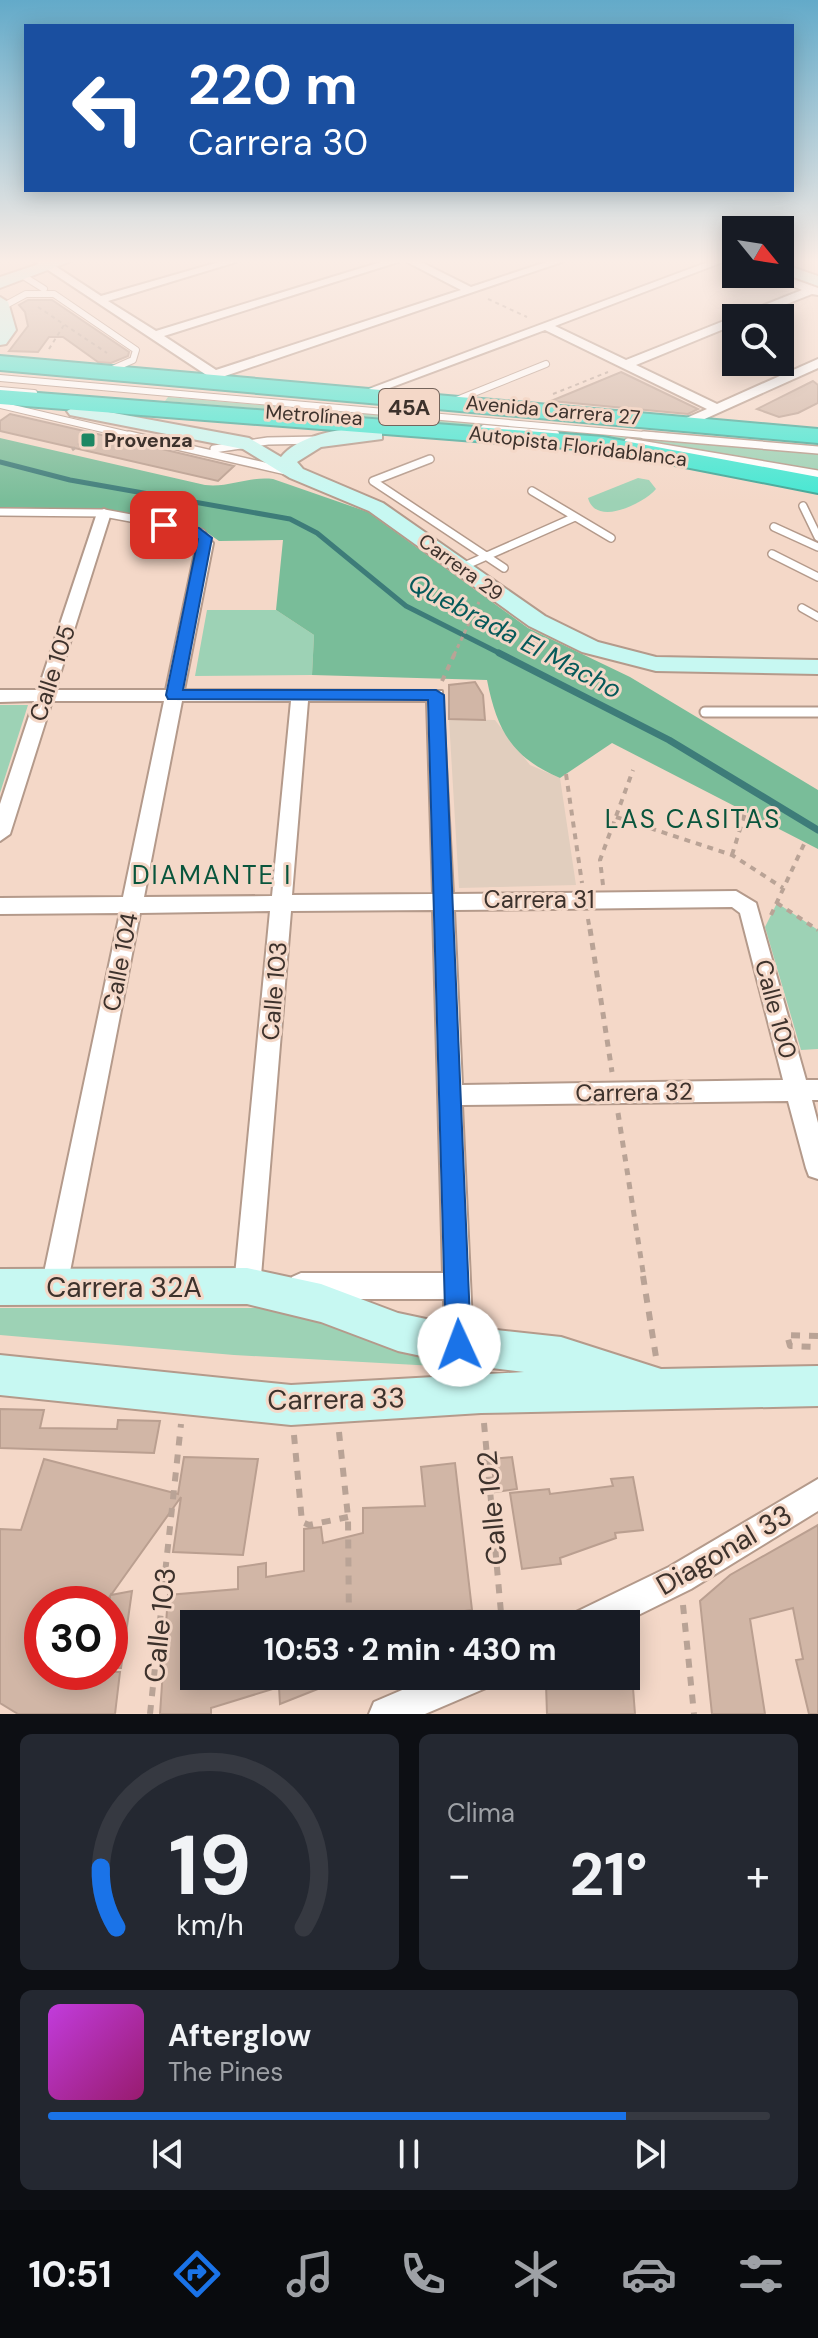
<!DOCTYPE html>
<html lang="es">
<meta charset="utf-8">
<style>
body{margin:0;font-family:"DM Sans",sans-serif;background:#242831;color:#f1f3f6;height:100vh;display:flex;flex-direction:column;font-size:30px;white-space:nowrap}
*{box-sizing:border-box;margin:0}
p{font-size:26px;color:#9ea1a6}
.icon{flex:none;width:44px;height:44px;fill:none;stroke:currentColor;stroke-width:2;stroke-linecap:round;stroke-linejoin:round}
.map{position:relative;height:1714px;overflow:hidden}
.panel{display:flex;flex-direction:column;gap:20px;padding:20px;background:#0d0f14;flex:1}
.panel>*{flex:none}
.banner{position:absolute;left:24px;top:24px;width:770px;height:168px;border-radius:0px;box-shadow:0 4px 20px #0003;background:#1a4fa0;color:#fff;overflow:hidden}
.needle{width:52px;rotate:120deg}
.fabs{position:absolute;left:722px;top:216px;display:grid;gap:16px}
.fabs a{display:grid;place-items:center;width:72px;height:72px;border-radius:0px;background:#171b24;box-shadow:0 4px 20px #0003;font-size:40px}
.speed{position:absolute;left:24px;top:1586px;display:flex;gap:16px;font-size:40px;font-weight:700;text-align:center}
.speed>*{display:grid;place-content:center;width:104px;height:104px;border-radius:50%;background:#171b24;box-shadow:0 4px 20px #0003;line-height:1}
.speed .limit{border:12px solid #d22;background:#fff;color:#111}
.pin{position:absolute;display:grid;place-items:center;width:68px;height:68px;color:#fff;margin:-34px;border-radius:16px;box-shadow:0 4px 12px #0006}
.me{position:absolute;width:88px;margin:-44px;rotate:358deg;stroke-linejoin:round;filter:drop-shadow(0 0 6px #0008)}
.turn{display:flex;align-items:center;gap:28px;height:168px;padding:0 32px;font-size:36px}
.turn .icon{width:104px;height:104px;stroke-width:2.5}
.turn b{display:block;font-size:56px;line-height:68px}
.big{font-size:60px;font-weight:700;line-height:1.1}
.panel .tile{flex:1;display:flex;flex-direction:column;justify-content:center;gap:12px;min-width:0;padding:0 28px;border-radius:12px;background:#242831}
.panel .dial{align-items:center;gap:0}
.dial svg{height:208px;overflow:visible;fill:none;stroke:#363941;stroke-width:7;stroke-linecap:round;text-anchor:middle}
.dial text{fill:#f1f3f6;stroke:none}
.song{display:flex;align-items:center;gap:24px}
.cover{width:96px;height:96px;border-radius:12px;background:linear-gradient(135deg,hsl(290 70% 55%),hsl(320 70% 35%))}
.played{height:8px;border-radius:4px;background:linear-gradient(90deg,#1a73e8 80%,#363941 80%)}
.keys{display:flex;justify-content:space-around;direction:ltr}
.heat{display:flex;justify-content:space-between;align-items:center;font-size:44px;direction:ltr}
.panel .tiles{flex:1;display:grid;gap:20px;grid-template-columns:1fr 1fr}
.tile:last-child{grid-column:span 2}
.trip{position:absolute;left:180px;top:1610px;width:460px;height:80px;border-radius:0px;background:#171b24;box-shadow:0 4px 20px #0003;font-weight:700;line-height:80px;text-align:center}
.dock{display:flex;height:128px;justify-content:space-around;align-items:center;background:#090b0e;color:#9ea1a6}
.dock .icon{width:56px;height:56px}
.dock .active{color:#1a73e8}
.dock b{font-size:36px;color:#f1f3f6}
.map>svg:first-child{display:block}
.commercial{fill:#e1cebe}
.green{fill:#9dd2b5}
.forest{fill:#79bd99}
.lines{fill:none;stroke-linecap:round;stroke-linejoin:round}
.stream-far1{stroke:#3d7c79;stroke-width:5}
.stream{stroke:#3d7c79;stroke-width:7}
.building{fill:#d1b6a6;stroke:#ba9f90;stroke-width:2}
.lane-far2-casing{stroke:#b49a8b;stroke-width:8}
.lane-far1-casing{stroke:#b49a8b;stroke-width:10}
.lane-casing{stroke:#b49a8b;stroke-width:13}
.street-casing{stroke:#b49a8b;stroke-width:4}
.secondary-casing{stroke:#b49a8b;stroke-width:4}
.highway-casing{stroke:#42a898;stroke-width:4}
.path-far4{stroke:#b9a396;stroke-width:2;stroke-dasharray:4 4;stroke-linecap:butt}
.path-far3{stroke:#b9a396;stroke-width:3;stroke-dasharray:4 4;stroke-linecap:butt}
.path-far2{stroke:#b9a396;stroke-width:4;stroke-dasharray:6 6;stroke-linecap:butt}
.path-far1{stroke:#b9a396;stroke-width:5;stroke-dasharray:7 7;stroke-linecap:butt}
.path{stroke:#b9a396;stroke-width:6;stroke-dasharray:9 9;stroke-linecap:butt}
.lane-far2{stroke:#fff;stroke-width:6}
.lane-far1{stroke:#fff;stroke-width:7}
.lane{stroke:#fff;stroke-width:9}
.street{fill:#fff;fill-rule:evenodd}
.secondary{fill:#c7f8f2;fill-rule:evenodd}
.highway{fill:#44e7d2;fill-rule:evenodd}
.route{fill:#1a73e8;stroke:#114b97;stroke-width:2}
.poi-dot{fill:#1d8763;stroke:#f4d8c8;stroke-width:3}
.labels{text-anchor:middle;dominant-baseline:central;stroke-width:6;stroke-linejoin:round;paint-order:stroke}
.far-street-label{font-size:20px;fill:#3d322c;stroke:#f4d8c8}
.far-poi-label{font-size:20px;font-weight:bold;fill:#3d322c;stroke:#f4d8c8;text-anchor:start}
.shield{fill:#f4d8c8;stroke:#74645b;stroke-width:2}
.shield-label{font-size:22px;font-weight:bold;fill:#3d322c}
.street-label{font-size:24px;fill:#3d322c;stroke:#f4d8c8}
.water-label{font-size:26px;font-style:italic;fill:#075a5a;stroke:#f4d8c8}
.neighbourhood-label{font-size:26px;letter-spacing:2px;fill:#09553c;stroke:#f4d8c8}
.near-street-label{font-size:28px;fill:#3d322c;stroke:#f4d8c8}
</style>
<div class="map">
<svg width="818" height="1714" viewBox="0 0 818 1714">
<rect width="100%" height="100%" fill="#f4d8c8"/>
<path class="commercial" d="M449 719 495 720 530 765 560 778 576 885 459 888Z"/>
<path class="green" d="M168 397 818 452V472C602 430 384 420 165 401Z
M638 478 649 480 656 489C643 504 596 527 588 498Z
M207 610H276L314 635 312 675 195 676Z
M0 705H28L0 793Z
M777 903 818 930V1049L801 1050 765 927Z
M0 1308H258L325 1323 402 1351 489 1369 234 1355 0 1335Z"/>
<path class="forest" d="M0 438 205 485C229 488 249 476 273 479L368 512 528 628 630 677 818 790V849L612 743 560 778C511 757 497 730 487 680L312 675 314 635 276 610 283 540 219 541 198 526 107 510 0 507Z"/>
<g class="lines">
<path class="stream-far1" d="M0 462 70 480 290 519 317 533 406 606 503 655"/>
<path class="stream" d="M499 653 669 740 818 830"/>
</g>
<path class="building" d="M28 300H52L129 352 128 356 111 363 98 362 63 337H49L38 352 9 351 28 326 25 312 19 305Z
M621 372 698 409 688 414 551 401Z
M813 381 818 385V403L798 413 779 417 757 409Z
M10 414 128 441 234 466 218 481 0 431V421Z
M475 682 483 695 485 720 449 719V685Z
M0 1409 44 1410 40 1428 117 1429 118 1420 160 1421 154 1453 0 1448Z
M184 1457 258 1459 243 1555 173 1552 181 1497 111 1595 132 1591 121 1668H110V1596L105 1604H42V1672H120L115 1714H18L0 1703V1529L21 1530 44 1459 178 1494Z
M512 1457 517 1489 495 1492 491 1459Z
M455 1463 472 1610 433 1615 434 1624H194V1676L348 1677 280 1704 279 1687 211 1708V1714H160L168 1595 238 1589V1567L266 1563V1577L304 1571V1529L321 1527 323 1543 363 1533V1508L425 1506 421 1467Z
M633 1477 643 1530 615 1533 616 1538 560 1558 561 1564 522 1569 510 1493 549 1489 550 1494 613 1486 611 1479Z
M818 1525V1714H809L796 1660 803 1659 793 1608 750 1619 765 1714H712L700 1601 730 1575Z
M546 1684 633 1688 635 1714H547Z"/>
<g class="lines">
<g class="lane-far2-casing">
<path id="lane-far2" d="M20 274 44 289
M2 307 26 294H54L136 350 133 360 108 371
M0 378 667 437
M0 390 34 393
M454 401 546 364
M0 405 137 437
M484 428 556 434"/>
</g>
<g class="lane-far1-casing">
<path id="lane-far1" d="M129 435 286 471
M644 435 818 450
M628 442 818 474
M214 449 268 441 318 440
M430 459 373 481 504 568
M532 491 611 538
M803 506 818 537
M0 512 104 513 195 530 202 533 205 543
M774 527 818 547
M772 554 818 577
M462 567 575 517
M802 608 818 617"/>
</g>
<g class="lane-casing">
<path id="lane" d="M705 712H818"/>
</g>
<g class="street-casing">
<path id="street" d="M36 262H49L101 296 219 262H236L108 301 156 331 381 262H398L164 336 216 370 461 290 407 262H421L471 287 546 262H562L219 378 209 387 203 383 208 376Z
M708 262H723L555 326 626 360 802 290 764 274H779L818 288V295L812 294 751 318H736V324L636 365 717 404 818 359V368L689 426 682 422 684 419 707 409 545 330 360 399 350 396Z
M104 509 111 513 55 690H166L197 543 205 538 210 540 213 543 184 690 442 691 453 894 736 891 756 903 806 1080H818V1100H812L818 1123V1179L809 1176 806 1168 788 1101 462 1105 473 1345 469 1355 459 1359 449 1355 445 1345 444 1299H301L292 1295 288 1286 292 1277 301 1273H443L433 910 291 911 261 1276 266 1286 262 1295 253 1299 238 1295 234 1286 270 911 140 913 67 1287 63 1296 54 1300 45 1296 41 1287 120 913 0 914V898L123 897 164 701H52L10 834 0 841V804L34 701 0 702V690H38L97 513ZM182 701H291L272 896 144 897ZM308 701H427L433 894 292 895ZM732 907 740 913 783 1080 462 1085 454 910Z
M818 1479V1511L691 1589 620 1624H569L574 1613 669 1567Z
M435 1676H490L486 1688 425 1714H369L374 1702Z"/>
</g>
<g class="secondary-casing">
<path id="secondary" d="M45 262H69L0 288V277Z
M780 263 818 276V286L780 272Z
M0 297 8 302 16 330 6 344 0 345Z
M76 406 249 438 281 457C300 433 353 424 382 431V439L321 447 297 462 303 469 383 503 545 616 598 642 656 657 818 660V674L656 671 582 652 529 626 369 511 290 478 243 449 70 415 67 411Z
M247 1268 321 1284 398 1313 459 1326 561 1337 661 1369 818 1366V1406L481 1413 291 1425 0 1395V1355L291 1385 524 1372 459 1364 398 1351 321 1322 247 1304 0 1305V1269Z"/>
</g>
<g class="highway-casing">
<path id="highway" d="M0 356 818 429V443L0 370Z
M0 390 603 437 818 477V493L603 451 0 404Z"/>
</g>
<path class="path-far4" d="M488 299 527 317
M38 307 107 353
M49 349 64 325
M553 394 608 372"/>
<path class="path-far3" d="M72 450 86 439
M454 655 479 602"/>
<path class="path-far2" d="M442 681 455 653
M566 774 582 883
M616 817 732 855 783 888
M732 855 745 813
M603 885 600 860 633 770
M777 903 818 930
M771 915 805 842
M588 919 590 931"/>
<path class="path-far1" d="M590 929 612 1072
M618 1113 644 1278"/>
<path class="path" d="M643 1276 656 1357
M818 1336 787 1335 790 1346 818 1347
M484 1423 502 1624
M339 1432 348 1517 349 1624
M294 1435 302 1522 309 1525 348 1517
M683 1605 694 1714
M150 1714 181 1424"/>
<use href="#lane-far2" class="lane-far2"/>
<use href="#lane-far1" class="lane-far1"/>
<use href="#lane" class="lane"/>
<use href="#street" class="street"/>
<use href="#secondary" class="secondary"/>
<use href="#highway" class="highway"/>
</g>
<linearGradient id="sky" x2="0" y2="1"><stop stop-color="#63aac9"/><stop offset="0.52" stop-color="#faede6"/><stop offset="1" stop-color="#faede6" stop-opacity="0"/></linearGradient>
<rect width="818" height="502" fill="url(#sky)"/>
<path class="route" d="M164 521 199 528 212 538 183 690H436L444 695 471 1345 468 1354 459 1358 450 1354 446 1345 428 700 168 699 166 695 198 539 190 534 160 527 158 525Z"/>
<rect class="poi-dot" x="80" y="432" width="16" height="16" rx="4"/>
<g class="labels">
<g class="far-street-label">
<text transform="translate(553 410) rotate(5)">Avenida Carrera 27</text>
<text transform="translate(314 415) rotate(4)">Metrolínea</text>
<text transform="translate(578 446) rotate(7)">Autopista Floridablanca</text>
<text transform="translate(461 567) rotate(36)">Carrera 29</text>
</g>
<g class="far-poi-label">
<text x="104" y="440">Provenza</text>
</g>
<rect class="shield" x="379" y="389" width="60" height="36" rx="6"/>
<g class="shield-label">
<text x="409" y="407">45A</text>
</g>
<g class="street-label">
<text transform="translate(52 673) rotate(-72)">Calle 105</text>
<text x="539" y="899">Carrera 31</text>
<text transform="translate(120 962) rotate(-79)">Calle 104</text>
<text transform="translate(274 991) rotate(-85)">Calle 103</text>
<text transform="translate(776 1009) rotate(75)">Calle 100</text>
<text transform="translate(634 1092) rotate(-1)">Carrera 32</text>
</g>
<g class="water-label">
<text transform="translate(515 636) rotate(28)">Quebrada El Macho</text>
</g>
<g class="neighbourhood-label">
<text x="693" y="819">LAS CASITAS</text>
<text x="212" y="875">DIAMANTE I</text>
</g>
<g class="near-street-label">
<text x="124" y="1287">Carrera 32A</text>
<text transform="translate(336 1399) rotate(-1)">Carrera 33</text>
<text transform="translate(492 1508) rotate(-95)">Calle 102</text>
<text transform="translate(724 1550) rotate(-30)">Diagonal 33</text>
<text transform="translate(160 1625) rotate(-84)">Calle 103</text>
</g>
</g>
</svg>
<div class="fabs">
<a><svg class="needle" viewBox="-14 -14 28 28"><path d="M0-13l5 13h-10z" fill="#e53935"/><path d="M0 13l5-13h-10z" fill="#9ea1a6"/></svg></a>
<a><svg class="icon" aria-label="search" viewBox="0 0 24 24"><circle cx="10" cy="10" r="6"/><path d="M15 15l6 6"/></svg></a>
</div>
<div class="speed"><div class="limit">30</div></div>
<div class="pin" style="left:164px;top:525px;background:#d93025"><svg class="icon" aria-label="arrive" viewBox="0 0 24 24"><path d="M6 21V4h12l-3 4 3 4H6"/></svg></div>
<svg class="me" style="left:459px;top:1345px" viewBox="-20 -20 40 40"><circle r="19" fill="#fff"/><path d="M0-13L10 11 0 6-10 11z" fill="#1a73e8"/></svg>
<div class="trip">10:53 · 2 min · 430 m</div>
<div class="banner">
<div class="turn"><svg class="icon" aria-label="left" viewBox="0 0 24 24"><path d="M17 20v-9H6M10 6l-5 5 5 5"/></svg><div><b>220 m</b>Carrera 30</div></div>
</div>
</div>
<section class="panel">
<div class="tiles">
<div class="tile dial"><svg viewBox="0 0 100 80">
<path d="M14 69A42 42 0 1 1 86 69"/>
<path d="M14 69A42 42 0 0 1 8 46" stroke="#1a73e8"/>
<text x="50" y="56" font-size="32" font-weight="700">19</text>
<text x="50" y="72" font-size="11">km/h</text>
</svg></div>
<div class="tile"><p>Clima</p>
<div class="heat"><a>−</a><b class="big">21°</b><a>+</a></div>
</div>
<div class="tile">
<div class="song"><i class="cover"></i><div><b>Afterglow</b><p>The Pines</p></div></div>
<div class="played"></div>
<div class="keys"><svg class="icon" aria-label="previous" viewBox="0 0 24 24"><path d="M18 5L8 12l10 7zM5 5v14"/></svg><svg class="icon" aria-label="pause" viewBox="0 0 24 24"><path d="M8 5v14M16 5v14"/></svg><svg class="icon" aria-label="next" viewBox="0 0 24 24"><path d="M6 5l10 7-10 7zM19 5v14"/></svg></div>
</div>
</div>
</section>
<nav class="dock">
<b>10:51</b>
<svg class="icon active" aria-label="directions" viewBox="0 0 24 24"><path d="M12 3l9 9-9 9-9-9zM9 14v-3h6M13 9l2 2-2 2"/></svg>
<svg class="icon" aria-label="music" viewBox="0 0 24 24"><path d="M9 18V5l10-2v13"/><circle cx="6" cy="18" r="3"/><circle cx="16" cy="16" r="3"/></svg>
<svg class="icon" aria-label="phone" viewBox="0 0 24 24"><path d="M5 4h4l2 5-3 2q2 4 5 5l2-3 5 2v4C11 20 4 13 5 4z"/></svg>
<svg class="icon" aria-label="climate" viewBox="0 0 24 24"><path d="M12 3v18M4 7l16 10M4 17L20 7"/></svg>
<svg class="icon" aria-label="car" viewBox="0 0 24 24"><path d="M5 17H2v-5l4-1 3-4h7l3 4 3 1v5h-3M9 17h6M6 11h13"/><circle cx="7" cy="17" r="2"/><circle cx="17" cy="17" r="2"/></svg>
<svg class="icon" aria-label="filters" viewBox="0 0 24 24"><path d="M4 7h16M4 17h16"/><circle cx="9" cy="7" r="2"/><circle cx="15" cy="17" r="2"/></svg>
</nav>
